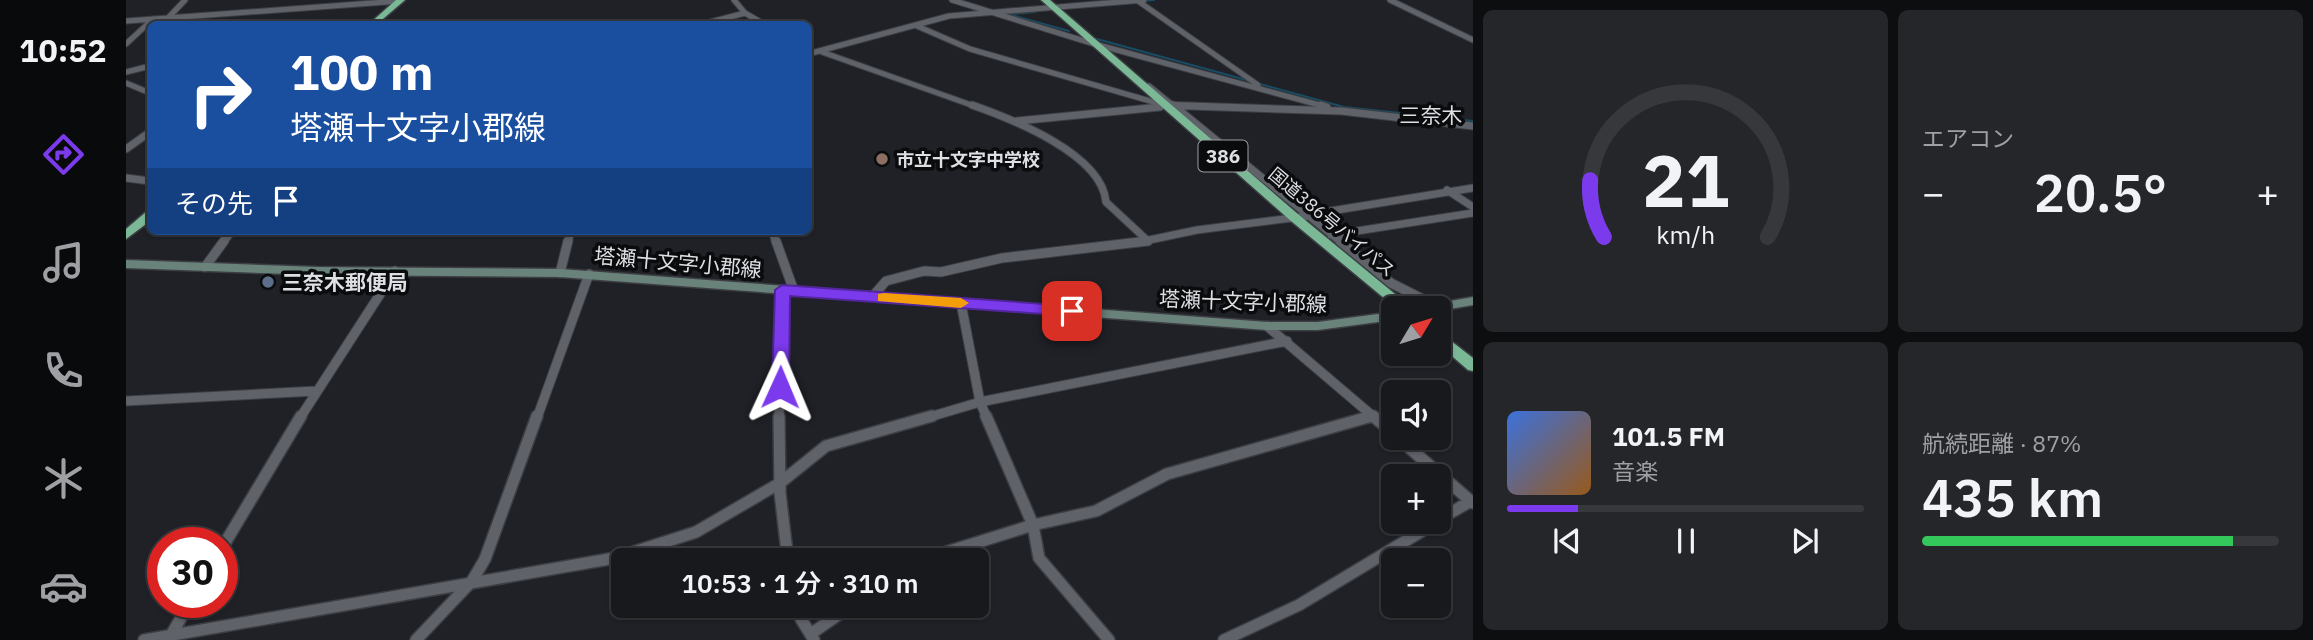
<!DOCTYPE html>
<html lang="ja">
<meta charset="utf-8">
<style>
body{margin:0;font-family:"IBM Plex Sans","Noto Sans JP",sans-serif;background:#24262a;color:#f1f3f6;height:100vh;display:flex;flex-direction:column;font-size:26px;white-space:nowrap}
*{box-sizing:border-box;margin:0}
p{font-size:23px;color:#9ea0a4}
.icon{flex:none;width:38px;height:38px;fill:none;stroke:currentColor;stroke-width:2;stroke-linecap:round;stroke-linejoin:round}
.map{position:relative;flex:1;overflow:hidden}
.side{display:flex;flex-direction:column;gap:10px;padding:10px;background:#0d0e10;width:840px}
.side>*{flex:none}
.banner{position:absolute;left:21px;top:21px;width:665px;height:214px;border-radius:10px;box-shadow:0 2px 5px #0004,0 0 0 2px #36383b;background:#1a4fa0;color:#fff;overflow:hidden}
.needle{width:46px;rotate:52deg}
.tools{position:absolute;left:1255px;top:296px;display:grid;gap:14px}
.tools a{display:grid;place-items:center;width:70px;height:70px;border-radius:10px;background:#17191d;box-shadow:0 2px 5px #0004,0 0 0 2px #36383b;font-size:35px}
.speed{position:absolute;left:21px;top:527px;display:flex;gap:14px;font-size:35px;font-weight:700;text-align:center}
.speed>*{display:grid;place-content:center;width:91px;height:91px;border-radius:50%;background:#17191d;box-shadow:0 2px 5px #0004,0 0 0 2px #36383b;line-height:1}
.speed .limit{border:10px solid #d22;background:#fff;color:#111}
.pin{position:absolute;display:grid;place-items:center;width:60px;height:60px;color:#fff;margin:-30px;border-radius:14px;box-shadow:0 4px 10px #0006}
.me{position:absolute;width:77px;margin:-38px;rotate:1deg;stroke-linejoin:round;filter:drop-shadow(0 0 5px #0008)}
.turn{display:flex;align-items:center;gap:24px;height:147px;padding:0 28px;font-size:32px}
.turn .icon{width:91px;height:91px;stroke-width:2.5}
.turn b{display:block;font-size:49px;line-height:60px}
.then{display:flex;align-items:center;height:66px;padding:0 28px;background:#0003;gap:14px;font-size:26px}
.big{font-size:52px;font-weight:600;line-height:1.1}
.side .tile{flex:1;display:flex;flex-direction:column;justify-content:center;gap:10px;min-width:0;padding:0 24px;border-radius:10px;background:#24262a}
.side .dial{align-items:center;gap:0}
.dial svg{height:182px;overflow:visible;fill:none;stroke:#36383b;stroke-width:7;stroke-linecap:round;text-anchor:middle}
.dial text{fill:#f1f3f6;stroke:none}
.song{display:flex;align-items:center;gap:21px}
.cover{width:84px;height:84px;border-radius:10px;background:linear-gradient(135deg,hsl(220 70% 55%),hsl(30 70% 35%))}
.played{height:7px;border-radius:4px;background:linear-gradient(90deg,#7c3aed 20%,#36383b 20%)}
.keys{display:flex;justify-content:space-around;direction:ltr}
.heat{display:flex;justify-content:space-between;align-items:center;font-size:38px;direction:ltr}
.charge{height:10px;border-radius:5px;background:linear-gradient(90deg,#34c759 87%,#36383b 0)}
.side .tiles{flex:1;display:grid;gap:10px;grid-template-columns:repeat(2,1fr)}
.trip{position:absolute;left:485px;top:548px;width:378px;height:70px;border-radius:10px;background:#17191d;box-shadow:0 2px 5px #0004,0 0 0 2px #36383b;font-weight:600;line-height:70px;text-align:center}
main{display:flex;flex:1;min-height:0}
.tab-bar{display:flex;flex-direction:column;width:126px;justify-content:space-around;align-items:center;background:#090a0c;color:#9ea0a4}
.tab-bar .icon{width:49px;height:49px}
.tab-bar .current{color:#7c3aed}
.tab-bar b{font-size:32px;color:#f1f3f6}
.map>svg:first-child{display:block}
.lines{fill:none;stroke-linecap:round;stroke-linejoin:round}
.stream{stroke:#184c63;stroke-width:2}
.minor-far3-casing{stroke:#3c3e43;stroke-width:7}
.minor-far2-casing{stroke:#3c3e43;stroke-width:9}
.minor-far1-casing{stroke:#3c3e43;stroke-width:11}
.minor-casing{stroke:#3c3e43;stroke-width:14}
.secondary-casing{stroke:#3c3e43;stroke-width:3}
.trunk-casing{stroke:#3c3e43;stroke-width:3}
.minor-far3{stroke:#5f6269;stroke-width:5}
.minor-far2{stroke:#5f6269;stroke-width:7}
.minor-far1{stroke:#5f6269;stroke-width:9}
.minor{stroke:#5f6269;stroke-width:11}
.secondary{fill:#69827a;fill-rule:evenodd}
.trunk{fill:#7ab896;fill-rule:evenodd}
.route{fill:#7c3aed;stroke:#51269a;stroke-width:2}
.slow{fill:#f59e0b}
.education-dot{fill:#8d6e63;stroke:#0a0b0d;stroke-width:2.5}
.service-dot{fill:#5c6f8a;stroke:#0a0b0d;stroke-width:2.5}
.labels{text-anchor:middle;dominant-baseline:central;stroke-width:7;stroke-linejoin:round;paint-order:stroke}
.far-poi-label{font-size:18px;font-weight:bold;fill:#dddfe3;stroke:#0a0b0d;text-anchor:start}
.far-street-label{font-size:18px;fill:#dddfe3;stroke:#0a0b0d}
.shield{fill:#0a0b0d;stroke:#9e9fa3;stroke-width:2}
.shield-label{font-size:19px;font-weight:bold;fill:#dddfe3}
.far-quarter-label{font-size:21px;fill:#dddfe3;stroke:#0a0b0d}
.street-label{font-size:21px;fill:#dddfe3;stroke:#0a0b0d}
.poi-label{font-size:21px;font-weight:bold;fill:#dddfe3;stroke:#0a0b0d;text-anchor:start}
</style>
<main>
<nav class="tab-bar">
<b>10:52</b>
<svg class="icon current" aria-label="directions" viewBox="0 0 24 24"><path d="M12 3l9 9-9 9-9-9zM9 14v-3h6M13 9l2 2-2 2"/></svg>
<svg class="icon" aria-label="music" viewBox="0 0 24 24"><path d="M9 18V5l10-2v13"/><circle cx="6" cy="18" r="3"/><circle cx="16" cy="16" r="3"/></svg>
<svg class="icon" aria-label="phone" viewBox="0 0 24 24"><path d="M5 4h4l2 5-3 2q2 4 5 5l2-3 5 2v4C11 20 4 13 5 4z"/></svg>
<svg class="icon" aria-label="climate" viewBox="0 0 24 24"><path d="M12 3v18M4 7l16 10M4 17L20 7"/></svg>
<svg class="icon" aria-label="car" viewBox="0 0 24 24"><path d="M5 17H2v-5l4-1 3-4h7l3 4 3 1v5h-3M9 17h6M6 11h13"/><circle cx="7" cy="17" r="2"/><circle cx="17" cy="17" r="2"/></svg>
</nav>
<div class="map">
<svg width="1347" height="640" viewBox="0 0 1347 640">
<rect width="100%" height="100%" fill="#1f2127"/>
<g class="lines">
<path class="stream" d="M1017 1 1028 0
M878 13 943 31
M886 14 909 12
M971 39 1124 81
M1134 84 1218 107 1347 121"/>
<g class="minor-far3-casing">
<path id="minor-far3" d="M608 0 619 13 638 24
M826 0 965 43 1201 107
M1264 0 1347 40
M1012 1 1132 85
M42 18 59 0
M0 21 274 1
M577 24 619 13
M791 26 844 49 1045 107
M0 44 27 19
M696 52 851 107
M682 54 823 16 1018 0
M0 72 24 66
M0 83 24 93
M1023 86 1049 107"/>
</g>
<g class="minor-far2-casing">
<path id="minor-far2" d="M846 105C886 119 976 154 980 202L1022 241
M1034 105 1215 111 1347 126
M1047 105 1216 243
M1195 105 1201 107
M891 121 1034 107
M0 149 24 132
M0 178 24 181
M1321 190 1347 207
M1180 215 1347 188
M646 231 650 243
M1205 235 1347 213
M97 243 106 231
M442 243 445 231
M1009 243 1071 230 1182 216"/>
</g>
<g class="minor-far1-casing">
<path id="minor-far1" d="M650 241 668 291
M1214 241 1265 283 1312 307
M79 267 98 241
M434 273 442 241
M746 297 760 281 798 271 815 272 876 258 1022 241
M835 303 854 402 861 418
M1141 326 1249 418
M0 401 190 391
M174 418 269 271
M411 418 463 274
M653 418 657 290
M800 418 854 402 1161 341
M1240 418 1246 416"/>
</g>
<g class="minor-casing">
<path id="minor" d="M653 416 654 493 662 560
M860 416 907 525 913 558 983 640
M1247 416 1267 433
M1272 438 1347 503
M1312 520 1345 501
M96 548 175 416
M795 560 907 525 970 511 1041 474 1246 416
M672 606 675 619 688 640
M686 633 725 606
M44 637 64 602
M18 640 489 558 570 532 654 483 700 446 806 416
M290 640 346 581 359 559 411 416
M1098 640 1173 605 1311 522"/>
</g>
<g class="secondary-casing">
<path id="secondary" d="M0 260 191 267 434 269 1141 322H1192L1267 312V320L1192 330H1141L434 277 191 275 0 268Z
M1347 297V305L1312 311V308H1301L1307 304Z"/>
</g>
<g class="trunk-casing">
<path id="trunk" d="M270 0H279L251 24H243Z
M915 0H924L1173 215 1286 308H1270L1165 221Z
M20 212H24V221L0 239V229Z
M1312 331 1347 358V371L1342 370 1312 344Z"/>
</g>
<use href="#minor-far3" class="minor-far3"/>
<use href="#minor-far2" class="minor-far2"/>
<use href="#minor-far1" class="minor-far1"/>
<use href="#minor" class="minor"/>
<use href="#secondary" class="secondary"/>
<use href="#trunk" class="trunk"/>
</g>
<path class="route" d="M656 285 946 306 954 311 946 316 664 296 663 387 654 393 646 387 649 290Z"/>
<path class="slow" d="M758 293 835 298 843 303 835 308 752 301V294Z"/>
<circle class="education-dot" cx="756" cy="159" r="7"/>
<circle class="service-dot" cx="142" cy="282" r="7"/>
<g class="labels">
<g class="far-poi-label">
<text x="770" y="159">市立十文字中学校</text>
</g>
<g class="far-street-label">
<text transform="translate(1206 222) rotate(40)">国道386号バイパス</text>
</g>
<rect class="shield" x="1072.5" y="140.5" width="49" height="31" rx="5"/>
<g class="shield-label">
<text x="1097" y="156">386</text>
</g>
<g class="far-quarter-label">
<text x="1305" y="115">三奈木</text>
</g>
<g class="street-label">
<text transform="translate(552 262) rotate(5)">塔瀬十文字小郡線</text>
<text transform="translate(1117 301) rotate(2)">塔瀬十文字小郡線</text>
</g>
<g class="poi-label">
<text x="156" y="282">三奈木郵便局</text>
</g>
</g>
</svg>
<div class="tools">
<a><svg class="needle" viewBox="-14 -14 28 28"><path d="M0-13l5 13h-10z" fill="#e53935"/><path d="M0 13l5-13h-10z" fill="#9ea0a4"/></svg></a>
<a><svg class="icon" aria-label="sound" viewBox="0 0 24 24"><path d="M4 9h4l5-4v14l-5-4H4zM17 9q2 3 0 6"/></svg></a>
<a>+</a>
<a>−</a>
</div>
<div class="speed"><div class="limit">30</div></div>
<div class="pin" style="left:946px;top:311px;background:#d93025"><svg class="icon" aria-label="arrive" viewBox="0 0 24 24"><path d="M6 21V4h12l-3 4 3 4H6"/></svg></div>
<svg class="me" style="left:654px;top:387px" viewBox="-20 -20 40 40"><path d="M0-17L14 15 0 8-14 15z" fill="#7c3aed" stroke="#fff" stroke-width="4"/></svg>
<div class="trip">10:53 · 1 分 · 310 m</div>
<div class="banner">
<div class="turn"><svg class="icon" aria-label="right" viewBox="0 0 24 24"><path d="M7 20v-9h11M14 6l5 5-5 5"/></svg><div><b>100 m</b>塔瀬十文字小郡線</div></div>
<div class="then">その先<svg class="icon" aria-label="arrive" viewBox="0 0 24 24"><path d="M6 21V4h12l-3 4 3 4H6"/></svg></div>
</div>
</div>
<section class="side">
<div class="tiles">
<div class="tile dial"><svg viewBox="0 0 100 80">
<path d="M14 69A42 42 0 1 1 86 69"/>
<path d="M14 69A42 42 0 0 1 8 44" stroke="#7c3aed"/>
<text x="50" y="56" font-size="32" font-weight="700">21</text>
<text x="50" y="72" font-size="11">km/h</text>
</svg></div>
<div class="tile"><p>エアコン</p>
<div class="heat"><a>−</a><b class="big">20.5°</b><a>+</a></div>
</div>
<div class="tile">
<div class="song"><i class="cover"></i><div><b>101.5 FM</b><p>音楽</p></div></div>
<div class="played"></div>
<div class="keys"><svg class="icon" aria-label="previous" viewBox="0 0 24 24"><path d="M18 5L8 12l10 7zM5 5v14"/></svg><svg class="icon" aria-label="pause" viewBox="0 0 24 24"><path d="M8 5v14M16 5v14"/></svg><svg class="icon" aria-label="next" viewBox="0 0 24 24"><path d="M6 5l10 7-10 7zM19 5v14"/></svg></div>
</div>
<div class="tile"><p>航続距離 · 87%</p><b class="big">435 km</b><div class="charge"></div></div>
</div>
</section>
</main>
